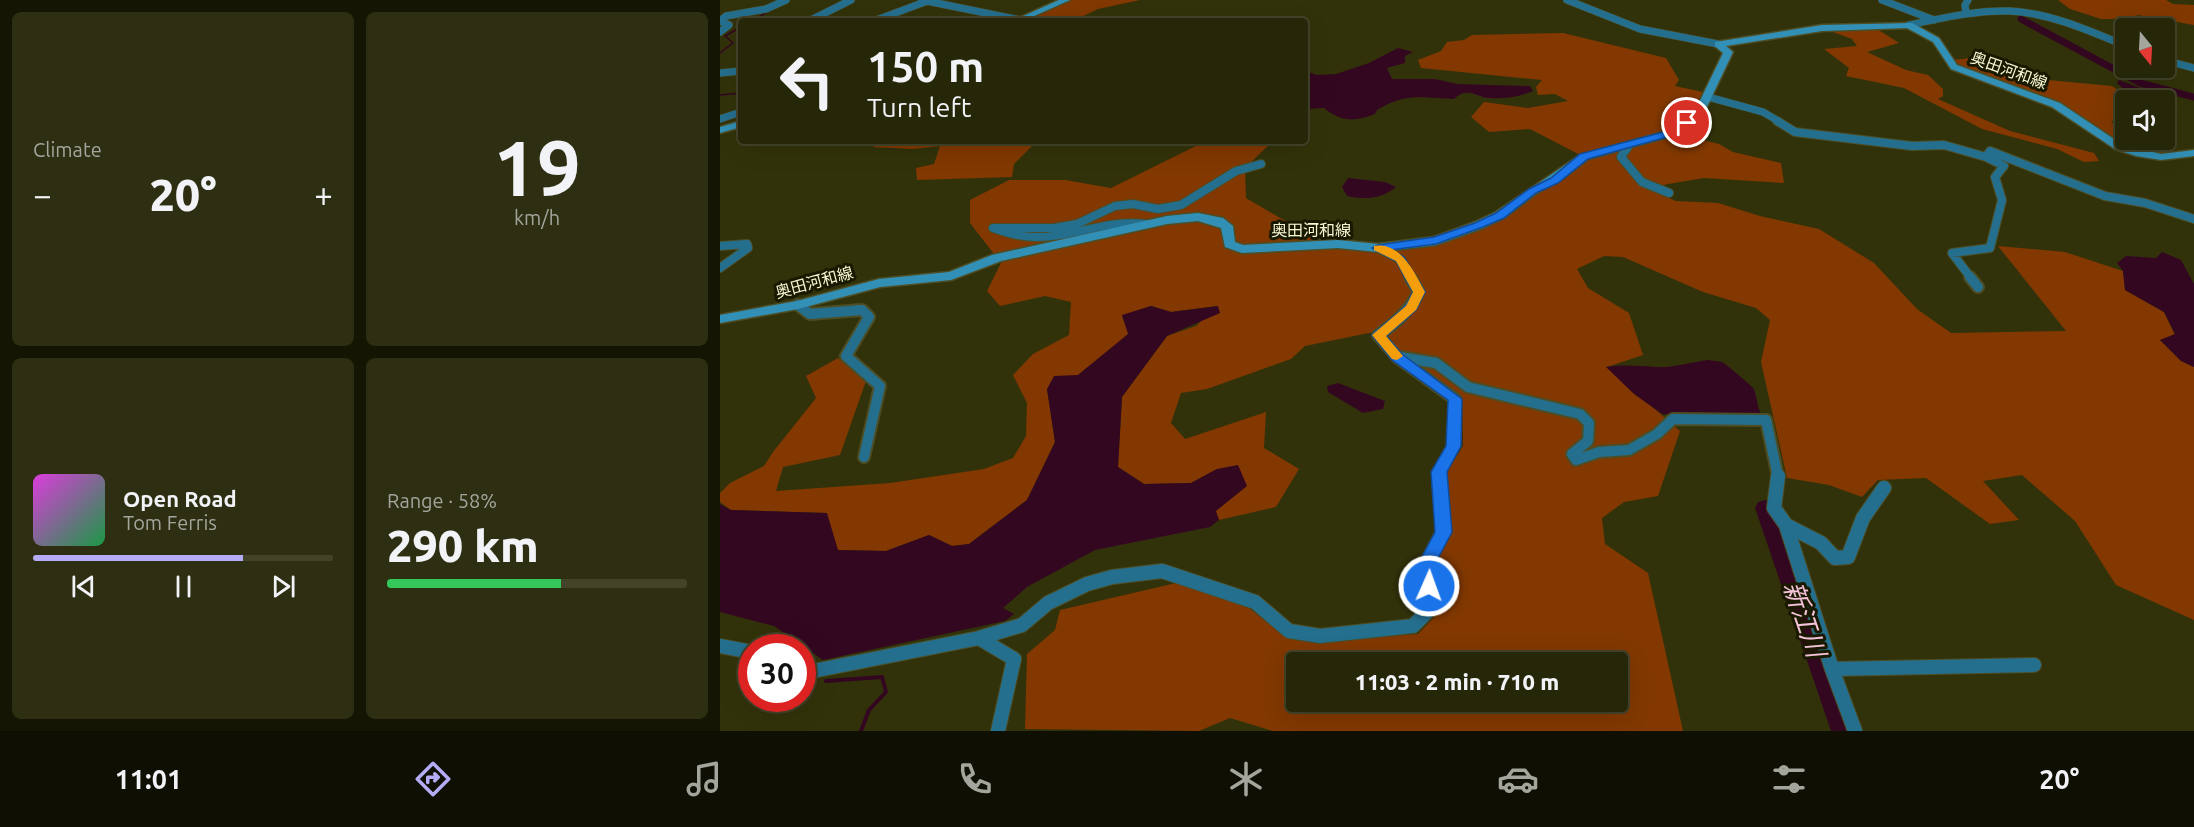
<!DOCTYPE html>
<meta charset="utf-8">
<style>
body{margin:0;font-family:Ubuntu,"Noto Sans JP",sans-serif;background:#2e2e12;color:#f1f3f6;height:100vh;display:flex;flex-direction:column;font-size:22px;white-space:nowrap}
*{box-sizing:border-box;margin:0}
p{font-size:20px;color:#a4a59c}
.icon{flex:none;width:33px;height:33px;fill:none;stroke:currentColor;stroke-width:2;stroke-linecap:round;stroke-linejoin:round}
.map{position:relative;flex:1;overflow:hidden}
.side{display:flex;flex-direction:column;gap:12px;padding:12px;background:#151504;width:720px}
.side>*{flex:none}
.top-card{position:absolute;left:18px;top:18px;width:570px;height:126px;border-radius:6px;box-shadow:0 6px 24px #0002,0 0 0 2px #424329;background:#262608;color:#f1f3f6;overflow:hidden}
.needle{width:39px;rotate:162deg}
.buttons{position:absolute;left:1395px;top:18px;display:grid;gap:12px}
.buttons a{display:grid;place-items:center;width:60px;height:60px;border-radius:6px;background:#262608;box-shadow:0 6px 24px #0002,0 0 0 2px #424329;font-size:30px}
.speed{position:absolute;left:18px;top:634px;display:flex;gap:12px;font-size:30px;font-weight:700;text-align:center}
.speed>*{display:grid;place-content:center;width:78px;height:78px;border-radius:50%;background:#262608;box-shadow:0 6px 24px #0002,0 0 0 2px #424329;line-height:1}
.speed .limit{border:9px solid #d22;background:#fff;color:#111}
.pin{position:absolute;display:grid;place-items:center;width:51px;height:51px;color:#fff;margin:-26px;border:3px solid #fff;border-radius:50%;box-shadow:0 2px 6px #0007}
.me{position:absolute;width:66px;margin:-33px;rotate:2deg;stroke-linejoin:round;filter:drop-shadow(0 0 4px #0008)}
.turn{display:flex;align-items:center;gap:21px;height:126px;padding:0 30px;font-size:27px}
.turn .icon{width:78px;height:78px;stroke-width:2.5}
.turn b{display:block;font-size:42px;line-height:51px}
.big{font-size:45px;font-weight:800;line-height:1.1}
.side .widget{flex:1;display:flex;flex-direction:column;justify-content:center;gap:9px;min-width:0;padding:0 21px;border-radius:9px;background:#2e2e12}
.side .dial{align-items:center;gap:0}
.dial b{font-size:78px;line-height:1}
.song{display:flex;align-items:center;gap:18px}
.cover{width:72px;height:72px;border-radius:9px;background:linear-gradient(135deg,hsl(300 70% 55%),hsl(140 70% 35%))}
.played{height:6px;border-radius:3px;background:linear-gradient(90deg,#b5acf8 70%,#424329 70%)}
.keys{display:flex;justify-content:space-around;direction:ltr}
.heat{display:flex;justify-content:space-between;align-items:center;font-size:33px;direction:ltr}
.charge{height:9px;border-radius:4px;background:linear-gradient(90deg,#34c759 58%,#424329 0)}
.side .tiles{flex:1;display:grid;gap:12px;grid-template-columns:repeat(2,1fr)}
.trip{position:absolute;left:566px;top:652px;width:342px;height:60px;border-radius:6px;background:#262608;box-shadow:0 6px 24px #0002,0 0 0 2px #424329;font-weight:800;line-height:60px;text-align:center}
.dock{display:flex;height:96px;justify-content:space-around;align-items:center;background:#0f0f03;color:#a4a59c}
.dock .icon{width:42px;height:42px}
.dock .on{color:#b5acf8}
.dock b{font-size:27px;color:#f1f3f6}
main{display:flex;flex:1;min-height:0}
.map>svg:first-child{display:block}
.green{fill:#823800;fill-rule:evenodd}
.water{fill:#340721}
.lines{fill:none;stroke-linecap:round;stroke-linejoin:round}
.stream-far1{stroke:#340721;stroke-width:1.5}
.stream{stroke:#340721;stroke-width:4}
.canal{stroke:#340721;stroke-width:7}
.river{fill:#340721;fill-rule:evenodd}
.minor-far3-casing{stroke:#4d4e26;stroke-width:8}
.minor-far2-casing{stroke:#4d4e26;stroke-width:10}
.minor-far1-casing{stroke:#4d4e26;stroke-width:14}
.minor-casing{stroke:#4d4e26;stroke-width:16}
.secondary-casing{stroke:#4d4e26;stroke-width:3}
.minor-far3{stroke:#256f8e;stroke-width:7}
.minor-far2{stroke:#256f8e;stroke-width:8}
.minor-far1{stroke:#256f8e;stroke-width:10}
.minor{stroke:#256f8e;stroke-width:14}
.secondary{fill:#3290b7;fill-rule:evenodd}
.route{fill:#1a73e8;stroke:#114b97;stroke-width:1.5}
.slow{fill:#f59e0b}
.labels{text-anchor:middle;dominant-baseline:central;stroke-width:6;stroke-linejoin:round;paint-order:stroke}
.far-street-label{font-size:16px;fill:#f6f8d3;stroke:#191900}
.near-water-label{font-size:26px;font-style:italic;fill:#f4c2d9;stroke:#191900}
</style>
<main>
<section class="side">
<div class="tiles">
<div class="widget"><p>Climate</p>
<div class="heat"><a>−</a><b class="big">20°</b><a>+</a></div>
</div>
<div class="widget dial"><b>19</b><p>km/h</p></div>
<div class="widget">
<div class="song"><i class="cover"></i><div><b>Open Road</b><p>Tom Ferris</p></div></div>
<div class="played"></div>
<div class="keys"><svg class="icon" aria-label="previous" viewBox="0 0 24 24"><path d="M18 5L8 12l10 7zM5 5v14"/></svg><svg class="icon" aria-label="pause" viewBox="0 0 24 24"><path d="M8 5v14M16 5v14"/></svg><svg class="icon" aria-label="next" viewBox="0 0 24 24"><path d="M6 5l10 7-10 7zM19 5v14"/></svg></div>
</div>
<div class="widget"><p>Range · 58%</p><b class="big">290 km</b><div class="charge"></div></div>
</div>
</section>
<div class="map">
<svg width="1474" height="731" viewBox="0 0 1474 731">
<rect width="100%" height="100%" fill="#32320a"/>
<path class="green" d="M352 0H420L378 9 353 21 304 20Z
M1338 0H1446L1453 4 1474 5V25L1418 15 1408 19H1381L1350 9Z
M1154 27 1179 43 1147 52 1186 70 1208 75 1223 89V96L1218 99 1290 131 1374 153 1379 161 1364 162 1337 149 1262 129 1184 88 1126 76 1129 68 1104 49 1137 46 1132 39 1105 29Z
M843 33 946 58 959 80 955 86 983 92 972 112 949 131 999 144 1013 152 1061 163 1064 183 984 178 925 188 956 201 998 203 1040 216 1099 229 1154 263 1197 309 1231 333 1346 331 1278 246 1345 252 1403 271 1405 290 1444 312 1455 335 1440 340 1461 361 1474 367V620L1396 585 1355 521 1302 475 1263 481 1299 520 1270 524 1206 478 1158 480 1142 497 1109 485 1067 478 1041 362 1050 320 1036 308 983 292 903 257 884 256 857 269 868 288 909 313 923 355 887 367 960 431 938 496 904 502 882 518 885 544 928 573 963 731H553L510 718 479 731 305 729 307 654 335 630 340 610 456 583 529 608 565 637 603 642 698 634 719 612 715 564 730 536 725 475 743 446 742 397 682 354 659 331 585 346 571 359 487 389 461 393 451 423 465 439 546 412 544 448 579 469 556 507 499 520 495 511 497 469 471 483 424 484 398 467 402 397 447 336 476 326 497 306 451 312 431 306 402 316 409 334 358 375 327 389 335 442 307 500 249 544 232 546 209 535 166 551 117 550 106 513 11 510 0 502V493L10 483 44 466 53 452 96 398 86 376 118 358 146 381 120 455 63 467 56 491 170 483 264 469 293 458 306 436 307 403 293 375 313 354 349 335 351 302 325 296 280 306 267 291 281 263 250 223V200L289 180H345L391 188 486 141H553L525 168 526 198 603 243 653 251 718 243 814 193 866 158 810 129 769 132 751 117 764 102 808 108 848 101 835 94 818 95 816 87 822 80 701 68 698 60 721 51 727 42 744 40 752 35ZM576 663H897V702H576Z
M1262 57 1272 71 1287 76 1392 86 1408 97V100H1406L1405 114 1391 122 1405 129 1406 140H1426L1446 149 1442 155 1401 145 1340 105 1237 66 1231 60Z
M162 141H317L294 164 292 177 197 180 196 168 214 164 220 146 193 149 153 147Z"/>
<path class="water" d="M678 48 693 52 685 56V63L667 68 672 79H715L737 84 810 86 813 91C799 97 784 99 769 98 756 97 748 86 734 99 703 98 686 92 657 110L655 114C635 122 621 122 604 108L585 109V71L597 75 616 74 649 63Z
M1399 80 1439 95 1415 99 1397 83Z
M628 178 665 182 676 187C662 199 645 200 627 196L622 187Z
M1442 252 1461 260 1474 284V367L1461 361 1440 340 1455 334 1444 312 1405 290 1403 271 1397 263 1406 256 1436 258Z
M431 306 451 312 498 306 500 313 447 336 402 397 398 467 424 484 471 483 497 469 518 465 527 486 496 511 499 520 490 527 375 550 307 587 283 608 294 614 285 621 103 660 54 626 0 612V504L11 510 107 513 118 550 166 551 209 535 232 546 249 544 307 500 335 442 327 389 334 376 358 375 408 334 402 315Z
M988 360C993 361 998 361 1002 362 1005 363 1033 387 1034 389 1037 398 1037 407 1042 416L942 414 914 394 886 367C904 364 920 366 937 367 953 368 972 362 988 360Z
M618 383 665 401 663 409 643 413 608 392 607 386Z"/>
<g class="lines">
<path class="stream-far1" d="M33 21 47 12
M0 53 13 43 5 36 21 27
M0 95 21 93"/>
<path class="stream" d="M106 681 162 677 166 692 149 710 141 731"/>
<path class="canal" d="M1301 19 1420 83 1474 97"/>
<path class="river" d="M1046 500 1054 502 1057 508 1139 731H1111L1035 508 1038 502Z"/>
<g class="minor-far3-casing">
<path id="minor-far3" d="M202 0 300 20
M847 0 920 29 998 44
M1162 0 1214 20
M1246 13 1245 5 1248 0
M0 21 6 16 46 9 66 0
M0 21 9 25 0 32
M89 21 131 0
M154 21 210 0
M1189 25C1222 18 1256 10 1290 11 1330 13 1370 31 1406 46
M1444 60 1474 68
M0 73 21 71
M988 97 1043 112 1060 122
M0 119 21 112"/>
</g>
<g class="minor-far2-casing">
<path id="minor-far2" d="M1057 121 1075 132 1192 146 1224 145 1266 157 1284 166 1275 177 1282 200 1270 248 1232 253 1251 278
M908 147 901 157 922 182 949 193
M1266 157 1270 151 1385 196 1425 203 1474 219
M426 224C385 219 353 238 314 237 300 237 287 233 273 228H334L357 224 395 206 413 204 438 209 461 205 516 171 541 164
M0 246 27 244 28 248 0 268
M658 248 680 259 691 278"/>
</g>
<g class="minor-far1-casing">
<path id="minor-far1" d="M690 277 699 292C689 311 676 323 658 335L677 357 735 399 733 446 719 472V477
M1250 277 1258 287
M78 305 90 314 142 310 149 317 126 356 160 386 144 457
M680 357 716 363 748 387 860 414 869 423 868 441 852 454 856 460 879 452 909 450 937 434 953 419 1046 420 1058 477"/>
</g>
<g class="minor-casing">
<path id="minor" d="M1058 476 1054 508 1066 525 1112 669 1135 731
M1066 525 1101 543 1115 558 1128 557 1143 518 1164 488
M259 638 294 659 278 731
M0 646 32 652
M82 661H86L88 672 259 638 302 625 328 603 367 584 392 577 442 571 535 602 569 631 600 636 693 626 711 608 706 564 723 532 719 476
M1112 669 1314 665"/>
</g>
<g class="secondary-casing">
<path id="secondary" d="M339 0H350L303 21H292Z
M1192 23 1219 38 1237 65 1340 103 1403 145 1441 154 1474 150V156L1441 160 1416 156 1395 149 1332 107 1231 69 1213 42 1187 28 1102 31 1006 46 1013 52 984 113 959 134 868 159 838 182 817 193 784 218 763 228 716 245 658 252 618 248 522 253 505 247 501 228 478 221 447 224 281 261 231 280 160 287 78 309 0 323V315L77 301 159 279 229 272 272 255 447 216 478 213 503 218 513 226 515 242 523 245 618 240 658 244 714 237 755 222 776 212 860 155 951 130 975 111 1003 53 995 46V42L1102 25Z
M21 121V127L0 133V127Z"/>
</g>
<use href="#minor-far3" class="minor-far3"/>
<use href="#minor-far2" class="minor-far2"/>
<use href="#minor-far1" class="minor-far1"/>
<use href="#minor" class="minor"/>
<use href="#secondary" class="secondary"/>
</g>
<path class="route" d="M967 120 971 123 958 134 868 159 838 183 816 193 784 218 763 227 716 244 671 250 684 257 705 292 696 310 666 336 682 354 742 399 741 446 727 472 732 532 715 564 718 586 715 591H703L698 564 715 532 711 472 726 446 728 400 672 360 652 335 686 306 693 292 676 261 652 248 658 245 714 237 755 223 776 213 809 189 831 178 860 154 951 130Z"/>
<path class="slow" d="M654 246C681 241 695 274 705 292L696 310 666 336 683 356 677 360 672 359 652 335 686 306 693 292 676 261 654 250Z"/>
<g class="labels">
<g class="far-street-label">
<text transform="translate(1289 70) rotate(20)">奥田河和線</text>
<text x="591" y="230">奥田河和線</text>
<text transform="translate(94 282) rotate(-15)">奥田河和線</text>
</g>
<g class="near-water-label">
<text transform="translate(1085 619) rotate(71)">新江川</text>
</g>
</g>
</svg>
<div class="buttons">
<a><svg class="needle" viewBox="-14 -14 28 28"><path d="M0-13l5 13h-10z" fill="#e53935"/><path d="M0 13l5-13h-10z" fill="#a4a59c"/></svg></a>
<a><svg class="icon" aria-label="sound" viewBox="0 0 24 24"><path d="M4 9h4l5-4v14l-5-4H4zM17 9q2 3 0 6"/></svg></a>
</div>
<div class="speed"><div class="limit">30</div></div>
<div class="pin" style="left:967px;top:123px;background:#d93025"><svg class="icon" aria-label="arrive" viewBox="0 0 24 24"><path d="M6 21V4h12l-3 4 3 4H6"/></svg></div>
<svg class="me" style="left:709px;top:586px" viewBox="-20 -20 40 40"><circle r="17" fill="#1a73e8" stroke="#fff" stroke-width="3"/><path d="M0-11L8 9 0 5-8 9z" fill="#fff"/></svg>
<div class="trip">11:03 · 2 min · 710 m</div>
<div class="top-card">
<div class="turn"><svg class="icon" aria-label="left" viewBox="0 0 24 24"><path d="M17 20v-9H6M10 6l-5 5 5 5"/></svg><div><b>150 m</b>Turn left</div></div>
</div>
</div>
</main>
<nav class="dock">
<b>11:01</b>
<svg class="icon on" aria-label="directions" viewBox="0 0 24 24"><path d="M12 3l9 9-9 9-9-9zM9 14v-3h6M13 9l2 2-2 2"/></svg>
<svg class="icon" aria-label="music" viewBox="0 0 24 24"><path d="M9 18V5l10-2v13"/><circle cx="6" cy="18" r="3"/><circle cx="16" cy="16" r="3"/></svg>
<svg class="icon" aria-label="phone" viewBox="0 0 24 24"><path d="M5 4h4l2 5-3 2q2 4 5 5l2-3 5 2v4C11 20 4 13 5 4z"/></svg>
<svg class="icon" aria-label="climate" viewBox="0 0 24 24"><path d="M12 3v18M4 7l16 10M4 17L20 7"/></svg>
<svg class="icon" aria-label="car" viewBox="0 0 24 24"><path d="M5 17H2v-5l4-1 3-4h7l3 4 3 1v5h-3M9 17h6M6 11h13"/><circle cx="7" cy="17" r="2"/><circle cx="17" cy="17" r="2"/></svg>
<svg class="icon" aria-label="filters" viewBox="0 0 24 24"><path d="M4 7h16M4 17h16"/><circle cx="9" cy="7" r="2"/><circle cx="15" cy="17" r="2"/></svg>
<b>20°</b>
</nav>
